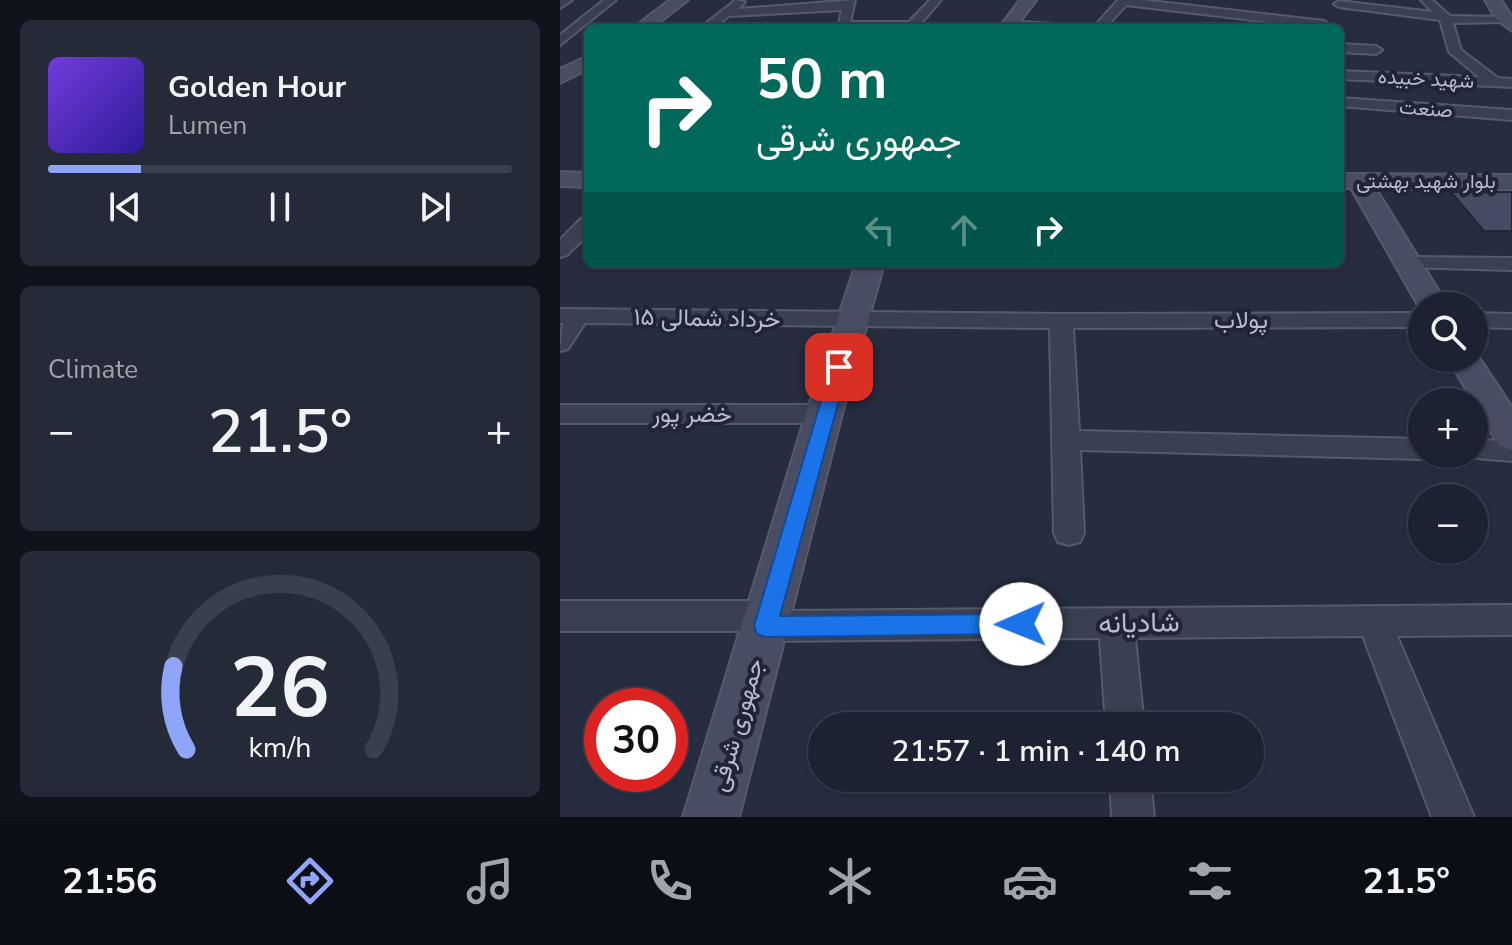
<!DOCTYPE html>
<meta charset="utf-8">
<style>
body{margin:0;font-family:"Nunito Sans",Vazirmatn,sans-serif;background:#252a39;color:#f1f3f6;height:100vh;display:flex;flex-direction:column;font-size:30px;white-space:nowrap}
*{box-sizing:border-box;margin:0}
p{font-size:26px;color:#a0a4ab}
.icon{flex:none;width:44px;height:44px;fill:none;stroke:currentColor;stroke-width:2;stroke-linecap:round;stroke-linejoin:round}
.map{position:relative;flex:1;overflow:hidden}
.sheet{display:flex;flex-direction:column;gap:20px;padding:20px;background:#0f131b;width:560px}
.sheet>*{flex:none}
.guide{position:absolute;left:24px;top:24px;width:760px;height:244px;border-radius:12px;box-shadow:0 2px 6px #0004,0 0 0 2px #3a3f4d;background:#00695c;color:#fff;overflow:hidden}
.controls{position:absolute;left:848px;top:292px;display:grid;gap:16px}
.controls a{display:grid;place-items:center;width:80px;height:80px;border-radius:50%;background:#1c2231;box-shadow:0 2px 6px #0004,0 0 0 2px #3a3f4d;font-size:40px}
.speed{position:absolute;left:24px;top:688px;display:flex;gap:16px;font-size:40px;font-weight:700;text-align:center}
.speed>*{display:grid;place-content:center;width:104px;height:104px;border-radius:50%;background:#1c2231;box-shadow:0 2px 6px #0004,0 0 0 2px #3a3f4d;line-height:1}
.speed .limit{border:12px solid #d22;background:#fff;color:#111}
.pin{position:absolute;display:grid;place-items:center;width:68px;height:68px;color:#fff;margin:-34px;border-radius:16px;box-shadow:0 4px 12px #0006}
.me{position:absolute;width:88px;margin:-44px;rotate:269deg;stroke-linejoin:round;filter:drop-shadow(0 0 6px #0008)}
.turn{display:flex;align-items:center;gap:28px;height:168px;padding:0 40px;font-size:36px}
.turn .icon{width:104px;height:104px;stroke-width:2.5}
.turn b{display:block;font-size:56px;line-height:68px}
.lanes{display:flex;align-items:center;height:76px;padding:0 40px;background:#0003;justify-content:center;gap:40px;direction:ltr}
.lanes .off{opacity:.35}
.big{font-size:60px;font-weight:600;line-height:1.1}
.sheet .tile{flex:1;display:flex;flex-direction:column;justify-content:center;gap:12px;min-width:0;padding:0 28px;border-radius:12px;background:#252a39}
.sheet .dial{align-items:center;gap:0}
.dial svg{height:208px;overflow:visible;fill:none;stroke:#3a3f4d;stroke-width:7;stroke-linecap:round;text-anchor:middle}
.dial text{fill:#f1f3f6;stroke:none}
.song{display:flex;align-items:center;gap:24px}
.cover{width:96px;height:96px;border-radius:12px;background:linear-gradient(135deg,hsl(260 70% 55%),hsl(250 70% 35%))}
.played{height:8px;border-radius:4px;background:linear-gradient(90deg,#8fa5f8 20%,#3a3f4d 20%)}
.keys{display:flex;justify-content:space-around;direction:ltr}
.heat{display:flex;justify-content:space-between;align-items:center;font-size:44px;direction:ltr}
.trip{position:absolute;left:248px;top:712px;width:456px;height:80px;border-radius:40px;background:#1c2231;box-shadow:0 2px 6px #0004,0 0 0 2px #3a3f4d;font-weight:600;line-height:80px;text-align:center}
.menu{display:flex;height:128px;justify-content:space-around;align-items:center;background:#0b0e14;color:#a0a4ab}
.menu .icon{width:56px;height:56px}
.menu .selected{color:#8fa5f8}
.menu b{font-size:36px;color:#f1f3f6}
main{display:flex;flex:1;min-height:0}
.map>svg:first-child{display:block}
.building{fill:#454c63;stroke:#212638;stroke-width:2}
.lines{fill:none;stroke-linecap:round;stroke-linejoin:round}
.street-casing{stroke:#555a6b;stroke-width:4}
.secondary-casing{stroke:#555a6b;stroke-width:4}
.street{fill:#3a3f51;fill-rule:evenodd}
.secondary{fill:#484d64;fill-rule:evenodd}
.route{fill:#1a73e8;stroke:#114b97;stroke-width:2}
.labels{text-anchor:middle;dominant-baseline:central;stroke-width:8;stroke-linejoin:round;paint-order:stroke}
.far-street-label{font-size:20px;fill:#b7bbcb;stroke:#1f2436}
.street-label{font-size:24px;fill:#b7bbcb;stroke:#1f2436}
.near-street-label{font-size:28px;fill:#b7bbcb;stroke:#1f2436}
</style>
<main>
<section class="sheet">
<div class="tile">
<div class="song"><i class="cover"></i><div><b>Golden Hour</b><p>Lumen</p></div></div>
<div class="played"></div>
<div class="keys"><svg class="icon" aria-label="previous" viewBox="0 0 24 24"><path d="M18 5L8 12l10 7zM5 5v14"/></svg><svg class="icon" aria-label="pause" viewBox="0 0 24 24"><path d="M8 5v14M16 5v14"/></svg><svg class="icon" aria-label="next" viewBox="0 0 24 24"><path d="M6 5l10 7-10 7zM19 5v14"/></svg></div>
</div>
<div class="tile"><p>Climate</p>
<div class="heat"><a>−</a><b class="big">21.5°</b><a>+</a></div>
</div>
<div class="tile dial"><svg viewBox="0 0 100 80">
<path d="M14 69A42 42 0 1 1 86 69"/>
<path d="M14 69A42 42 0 0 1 9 37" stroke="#8fa5f8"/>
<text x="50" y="56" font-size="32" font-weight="700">26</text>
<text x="50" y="72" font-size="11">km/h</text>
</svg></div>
</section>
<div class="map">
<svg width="952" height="817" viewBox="0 0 952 817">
<rect width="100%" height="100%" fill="#262d41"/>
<path class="building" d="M891 192H952V231H924Z"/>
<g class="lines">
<g class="street-casing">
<path id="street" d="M0 0H12L0 8Z
M44 0H56L0 45V35Z
M176 0 185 2 178 9 295 0 290 22H349L370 0H381L357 28H278L282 10 169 16 153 28H140Z
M558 0H582L764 21 770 25 760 28 566 5 545 28H533Z
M861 0H872L890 16 949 17V21L945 22 893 23 901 50 938 78 952 79V87L780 79V71L919 77 889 52 880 20 779 7 774 4 779 1 873 12Z
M449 21 493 24 499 28 445 27V23Z
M640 24 645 25 647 28H634Z
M780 44 816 46 822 50 816 54 780 52Z
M780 98 952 110V120L780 106Z
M28 217V234L7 255 0 257V240L21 219Z
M848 257 952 258V270L841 267 838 263 841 259Z
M0 309 501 314 862 313V327L513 328 519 431 862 439V454H873L862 459 520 450 524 533 520 542 509 545 498 542 494 533 490 328 25 323 8 349 0 351 3 323H0Z
M914 313 952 314V328L914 327Z
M0 405H264L273 408 277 414 273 420 264 423H0Z
M914 440 952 441V461L904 457 903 454H914Z
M0 601H209L221 606 223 611 952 605V635L837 636 914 817H872L803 636 575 638 584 726H546L540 638 206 641 194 637 191 631H0Z
M550 778H590L594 817H552Z"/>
</g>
<g class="secondary-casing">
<path id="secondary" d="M110 0H128L92 28H73Z
M460 0H476L455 28H439Z
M925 0H941L952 17V31L936 19Z
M28 56V69L0 83V69Z
M0 172 28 173V187L0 186Z
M780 174 952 175V189H816L888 306H862V312L791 188H780Z
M296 264H324L282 414 179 817H123L246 414Z
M914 350 952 407V450L939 446 888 358H914Z"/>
</g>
<use href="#street" class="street"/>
<use href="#secondary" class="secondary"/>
</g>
<path class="route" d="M279 361 288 367 220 616 461 614 469 617 472 624 469 631 461 634 206 637 197 634 194 626 271 367Z"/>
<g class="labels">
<g class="far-street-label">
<text transform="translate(866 79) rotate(3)">شهید خبیده</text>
<text transform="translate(866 109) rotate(4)">صنعت</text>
<text x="866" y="181">بلوار شهید بهشتی</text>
</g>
<g class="street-label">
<text transform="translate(147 318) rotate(1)">۱۵ خرداد شمالی</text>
<text x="681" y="320">پولاب</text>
<text x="132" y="414">خضر پور</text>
<text transform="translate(177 725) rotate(-74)">جمهوری شرقی</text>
</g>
<g class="near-street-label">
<text transform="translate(579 623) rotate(-1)">شادیانه</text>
</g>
</g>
</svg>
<div class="controls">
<a><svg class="icon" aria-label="search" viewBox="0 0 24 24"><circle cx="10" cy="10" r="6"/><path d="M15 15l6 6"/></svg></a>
<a>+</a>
<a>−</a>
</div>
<div class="speed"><div class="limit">30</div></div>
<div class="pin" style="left:279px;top:367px;background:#d93025"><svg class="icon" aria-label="arrive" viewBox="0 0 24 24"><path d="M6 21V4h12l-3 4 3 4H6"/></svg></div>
<svg class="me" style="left:461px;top:624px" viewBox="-20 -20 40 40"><circle r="19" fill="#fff"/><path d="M0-13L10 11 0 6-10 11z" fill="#1a73e8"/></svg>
<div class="trip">21:57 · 1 min · 140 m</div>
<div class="guide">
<div class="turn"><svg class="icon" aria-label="right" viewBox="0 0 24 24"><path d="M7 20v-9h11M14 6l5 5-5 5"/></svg><div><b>50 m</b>جمهوری شرقی</div></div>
<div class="lanes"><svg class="icon off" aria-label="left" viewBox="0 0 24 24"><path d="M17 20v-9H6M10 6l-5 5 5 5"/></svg><svg class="icon off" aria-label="ahead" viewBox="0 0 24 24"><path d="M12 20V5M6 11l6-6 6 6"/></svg><svg class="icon" aria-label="right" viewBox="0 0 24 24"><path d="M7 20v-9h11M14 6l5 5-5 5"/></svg></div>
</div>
</div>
</main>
<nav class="menu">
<b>21:56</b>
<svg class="icon selected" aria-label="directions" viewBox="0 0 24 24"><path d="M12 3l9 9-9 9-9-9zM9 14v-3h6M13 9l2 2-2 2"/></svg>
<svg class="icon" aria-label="music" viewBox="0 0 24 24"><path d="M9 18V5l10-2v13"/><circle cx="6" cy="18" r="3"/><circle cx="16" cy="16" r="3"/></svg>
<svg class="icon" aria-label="phone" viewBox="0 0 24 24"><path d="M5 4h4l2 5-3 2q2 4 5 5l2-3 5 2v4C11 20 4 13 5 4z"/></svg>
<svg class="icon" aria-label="climate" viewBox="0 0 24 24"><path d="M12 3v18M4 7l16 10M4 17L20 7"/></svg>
<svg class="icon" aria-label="car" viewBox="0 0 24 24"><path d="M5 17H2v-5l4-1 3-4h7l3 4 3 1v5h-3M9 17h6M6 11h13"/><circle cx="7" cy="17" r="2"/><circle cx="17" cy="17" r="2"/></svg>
<svg class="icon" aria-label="filters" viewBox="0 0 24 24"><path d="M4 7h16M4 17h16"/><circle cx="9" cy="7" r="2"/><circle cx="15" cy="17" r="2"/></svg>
<b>21.5°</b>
</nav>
